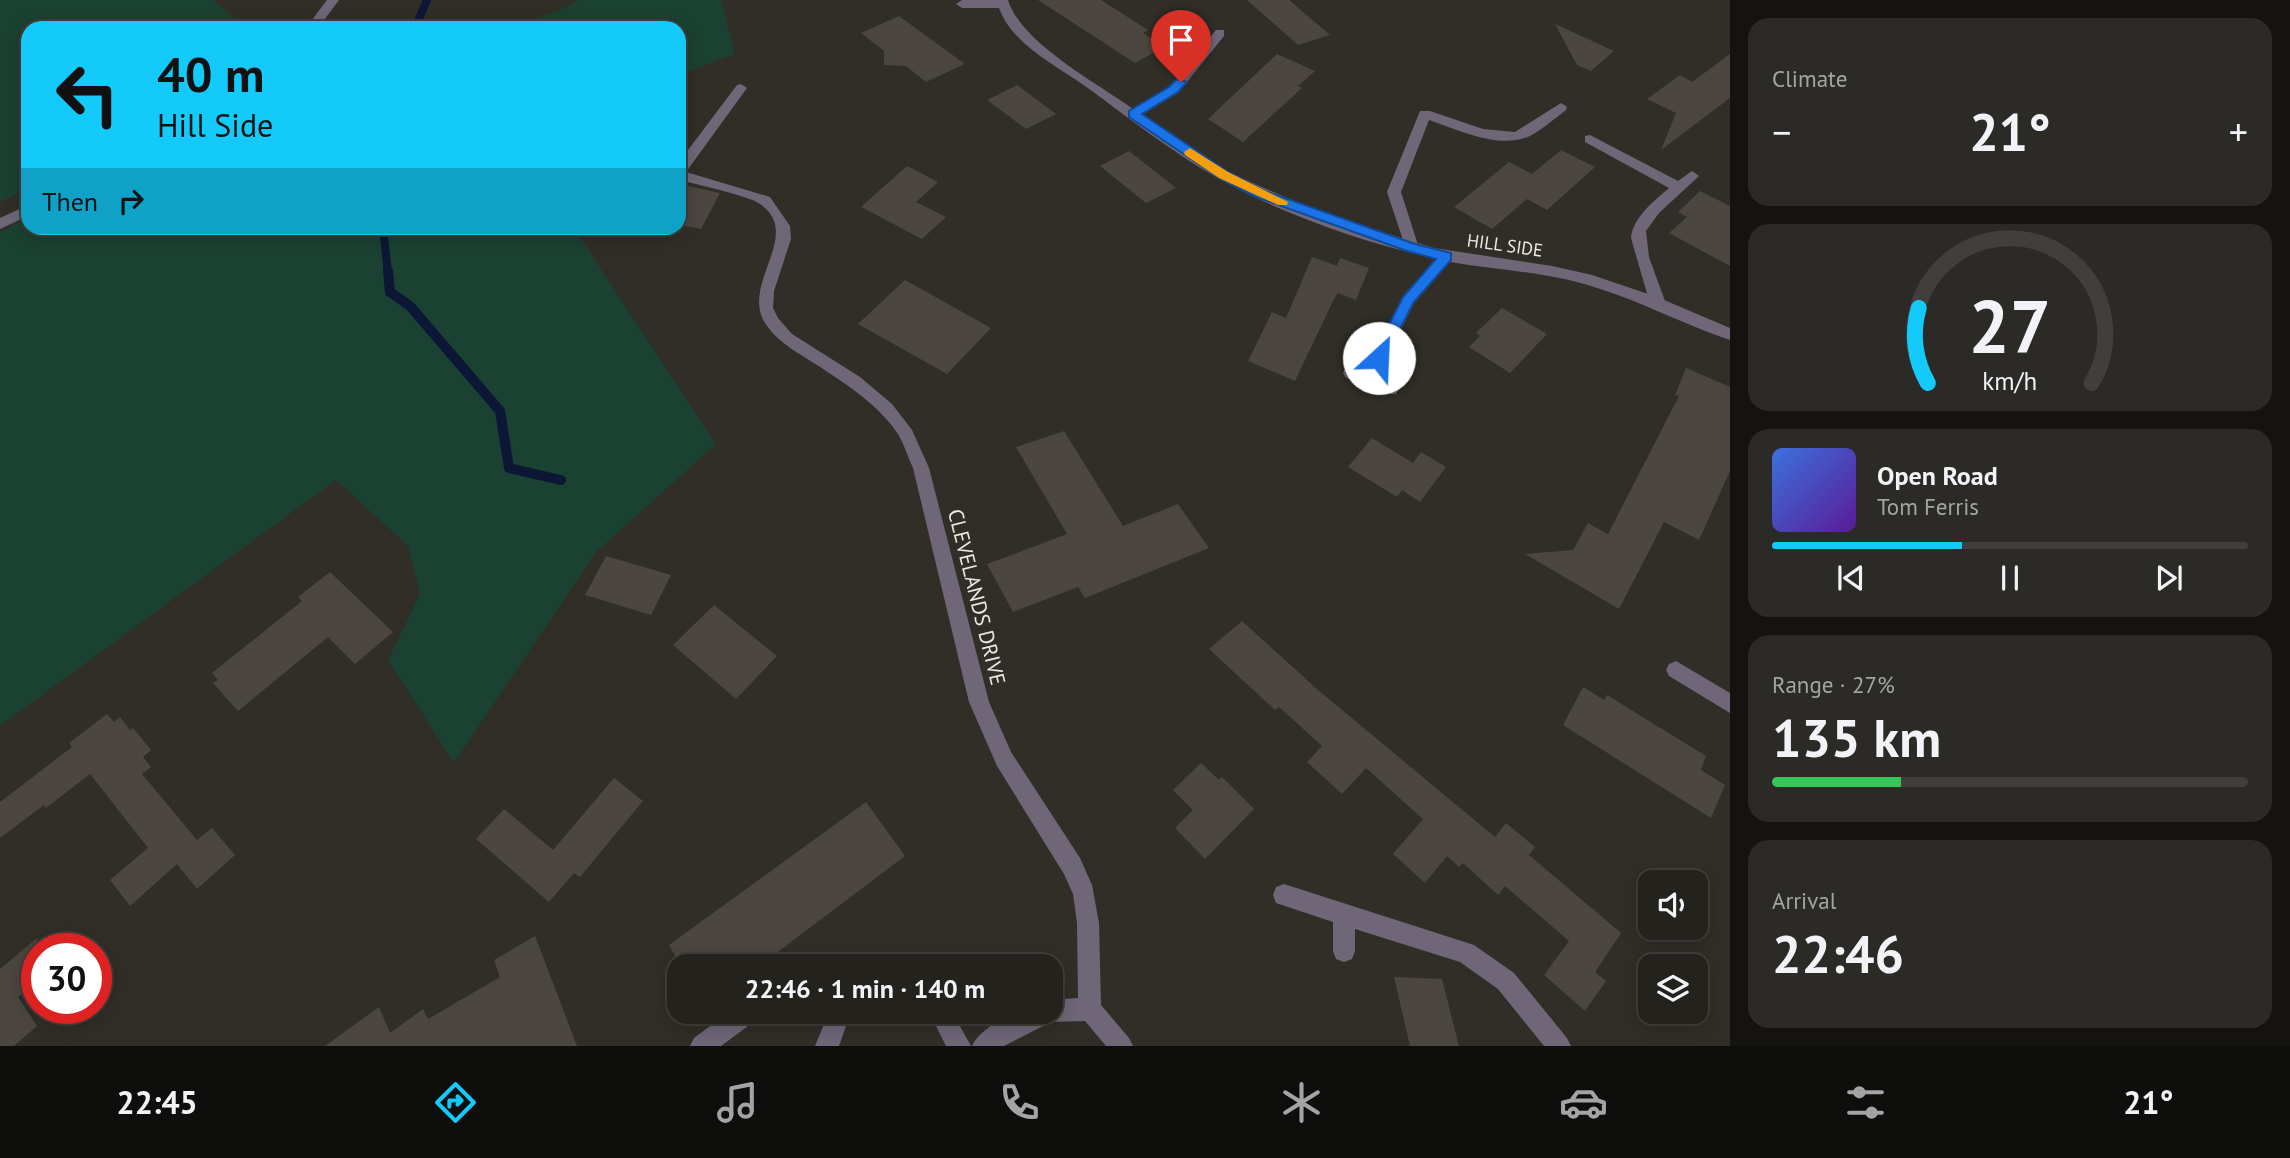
<!DOCTYPE html>
<meta charset="utf-8">
<style>
body{margin:0;font-family:"PT Sans",sans-serif;background:#2c2a26;color:#f1f3f6;height:100vh;display:flex;flex-direction:column;font-size:26px;white-space:nowrap}
*{box-sizing:border-box;margin:0}
p{font-size:23px;color:#a3a4a4}
.icon{flex:none;width:38px;height:38px;fill:none;stroke:currentColor;stroke-width:2;stroke-linecap:round;stroke-linejoin:round}
.map{position:relative;flex:1;overflow:hidden}
.side{display:flex;flex-direction:column;gap:18px;padding:18px;background:#141310;width:560px}
.side>*{flex:none}
.hud{position:absolute;left:21px;top:21px;width:665px;height:214px;border-radius:21px;box-shadow:0 4px 18px #0003,0 0 0 2px #413f3b;background:#13cafb;color:#111;overflow:hidden}
.buttons{position:absolute;left:1638px;top:870px;display:grid;gap:14px}
.buttons a{display:grid;place-items:center;width:70px;height:70px;border-radius:14px;background:#24221d;box-shadow:0 4px 18px #0003,0 0 0 2px #413f3b;font-size:35px}
.speed{position:absolute;left:21px;top:933px;display:flex;gap:14px;font-size:35px;font-weight:700;text-align:center}
.speed>*{display:grid;place-content:center;width:91px;height:91px;border-radius:50%;background:#24221d;box-shadow:0 4px 18px #0003,0 0 0 2px #413f3b;line-height:1}
.speed .limit{border:10px solid #d22;background:#fff;color:#111}
.pin{position:absolute;display:grid;place-items:center;width:60px;height:60px;color:#fff;margin:-72px -30px;border-radius:50% 50% 50% 0;rotate:-45deg;box-shadow:0 0 7px #0007}
.pin .icon{rotate:45deg}
.me{position:absolute;width:77px;margin:-38px;rotate:25deg;stroke-linejoin:round;filter:drop-shadow(0 0 5px #0008)}
.turn{display:flex;align-items:center;gap:24px;height:147px;padding:0 21px;font-size:32px}
.turn .icon{width:91px;height:91px;stroke-width:2.5}
.turn b{display:block;font-size:49px;line-height:60px}
.then{display:flex;align-items:center;height:66px;padding:0 21px;background:#0003;gap:14px;font-size:26px}
.big{font-size:52px;font-weight:700;line-height:1.1}
.side .card{flex:1;display:flex;flex-direction:column;justify-content:center;gap:10px;min-width:0;padding:0 24px;border-radius:21px;background:#2c2a26}
.side .dial{align-items:center;gap:0}
.dial svg{height:182px;overflow:visible;fill:none;stroke:#413f3b;stroke-width:7;stroke-linecap:round;text-anchor:middle}
.dial text{fill:#f1f3f6;stroke:none}
.song{display:flex;align-items:center;gap:21px}
.cover{width:84px;height:84px;border-radius:10px;background:linear-gradient(135deg,hsl(220 70% 55%),hsl(270 70% 35%))}
.played{height:7px;border-radius:4px;background:linear-gradient(90deg,#13cafb 40%,#413f3b 40%)}
.keys{display:flex;justify-content:space-around;direction:ltr}
.heat{display:flex;justify-content:space-between;align-items:center;font-size:38px;direction:ltr}
.charge{height:10px;border-radius:5px;background:linear-gradient(90deg,#34c759 27%,#413f3b 0)}
.trip{position:absolute;left:667px;top:954px;width:396px;height:70px;border-radius:21px;background:#24221d;box-shadow:0 4px 18px #0003,0 0 0 2px #413f3b;font-weight:700;line-height:70px;text-align:center}
.dock{display:flex;height:112px;justify-content:space-around;align-items:center;background:#0e0e0c;color:#a3a4a4}
.dock .icon{width:49px;height:49px}
.dock .active{color:#13cafb}
.dock b{font-size:32px;color:#f1f3f6}
main{display:flex;flex:1;min-height:0}
.map>svg:first-child{display:block}
.green{fill:#1b4132}
.lines{fill:none;stroke-linecap:round;stroke-linejoin:round}
.stream-far1{stroke:#0b1734;stroke-width:8}
.stream{stroke:#0b1734;stroke-width:10}
.building{fill:#4c4640}
.service{fill:#6f6778;fill-rule:evenodd}
.minor{fill:#6f6778;fill-rule:evenodd}
.route{fill:#1a73e8;stroke:#114b97;stroke-width:2}
.slow{fill:#f59e0b}
.labels{text-anchor:middle;dominant-baseline:central;stroke-width:7;stroke-linejoin:round;paint-order:stroke}
.far-street-label{font-size:18px;fill:#eae9e4;stroke:#302e27}
.street-label{font-size:21px;fill:#eae9e4;stroke:#302e27}
</style>
<main>
<div class="map">
<svg width="1730" height="1046" viewBox="0 0 1730 1046">
<rect width="100%" height="100%" fill="#302e27"/>
<path class="green" d="M0 0H213L241 24 256 28H28V188L0 202Z
M580 0H721L735 54 679 75V28H506L558 11Z
M28 217V228H574L716 444 595 553 454 763 388 660 420 594 408 546 336 480 0 726V232Z"/>
<g class="lines">
<path class="stream-far1" d="M415 28 427 0
M383 228 388 273"/>
<path class="stream" d="M388 271 390 292 410 306 500 411 509 468 561 480"/>
</g>
<path class="building" d="M1038 0H1101L1148 30 1143 33 1164 47 1135 63Z
M1247 0H1289L1330 35 1298 45Z
M899 16 965 64 926 82 906 66 884 65V51L861 33Z
M1555 24 1614 51 1591 71 1577 65Z
M1277 54 1315 71 1298 86 1302 88 1243 142 1208 119Z
M1730 54V98L1661 150 1676 113 1647 99 1680 75 1692 82Z
M1017 85 1056 114 1026 129 987 100Z
M1561 150 1595 167 1547 210 1527 199 1492 229 1454 207 1509 162 1532 174Z
M1129 151 1176 188 1146 203 1100 166Z
M907 166 938 182 916 202 946 217 922 239 861 207Z
M679 184 720 193 701 229 679 225Z
M1700 191 1730 206V266L1669 233 1687 217 1678 212Z
M1312 257 1337 266 1340 258 1369 268 1356 300 1338 293 1334 299 1295 381 1248 361 1272 312 1286 318Z
M905 280 991 328 947 374 858 324Z
M1502 308 1547 334 1510 373 1469 347 1480 336 1476 333Z
M1686 368 1730 387V471L1699 540 1664 522 1619 609 1525 554 1573 550 1588 523 1608 534 1679 396 1675 395Z
M1064 431 1123 526 1178 504 1209 548 1085 598 1078 587 1013 612 987 564 1067 534 1016 447Z
M1372 438 1413 463 1421 452 1446 467 1420 502 1402 490 1397 497 1348 467Z
M606 556 671 575 651 615 585 595Z
M330 572 393 632 355 664 328 637 238 711 213 683 218 680 212 673 302 601 298 597Z
M714 605 777 656 736 699 673 645Z
M1242 621 1318 690 1495 837 1506 823 1535 847 1529 855 1621 933 1595 972 1606 981 1585 1011 1544 975 1569 941 1505 886 1498 895 1463 863 1459 867 1447 856 1425 883 1393 854 1423 819 1366 768 1342 794 1307 762 1322 746 1279 707 1275 710 1209 649Z
M1583 687 1604 700 1607 695 1706 756 1701 770 1725 785 1711 818 1563 725Z
M107 714 114 722 120 717 130 730 133 728 151 750 143 757 151 767 142 774 197 840 212 828 235 855 197 889 177 864 130 906 110 880 148 848 90 774 46 808 44 805 0 838V802L72 747 69 743Z
M1201 763 1219 780 1222 777 1254 809 1205 859 1175 828 1193 810 1173 790Z
M614 778 643 801 580 877 574 873 549 902 476 839 504 809 553 850Z
M866 802 905 856 759 966H681L669 945Z
M535 936 577 1046H325L379 1007 390 1033 423 1009 428 1019 500 977 494 960Z
M37 938V981L18 997 37 1026 14 1046H0V969Z
M1394 977 1442 979 1459 1046H1410Z"/>
<g class="lines">
<path class="service" d="M327 0H339L318 28H306Z
M1561 103 1567 107 1566 110C1554 119 1543 129 1530 136 1499 150 1459 130 1429 120L1401 192 1419 248 1417 252H1407L1387 192 1420 111H1430L1483 129 1515 132Z
M1590 135 1678 181 1692 171 1699 176 1659 213 1646 231 1649 257 1666 304 1663 308H1653L1650 304 1631 238C1633 217 1654 201 1669 188L1585 142V136Z
M28 205V216L0 229V218Z
M729 1012H766L763 1020 748 1026 721 1046H690L694 1038Z
M829 1012H851L839 1046H815Z
M929 1012H952L971 1046H946Z"/>
<path class="minor" d="M1008 0C1021 43 1097 83 1133 109L1170 87 1216 30H1224V36L1178 93 1142 115 1228 172 1321 213 1434 248 1552 266 1592 275 1657 297 1730 328V340C1684 325 1641 301 1594 287 1547 272 1498 270 1450 262L1414 303 1378 378 1396 386 1398 390 1396 394H1384L1345 377 1343 373 1345 369 1351 367 1365 372 1403 296 1436 259C1363 242 1287 216 1221 180 1173 153 1129 118 1085 86 1055 65 1012 44 999 8H962L956 4 962 0Z
M741 84 747 88 686 172 770 197 790 226 791 239 774 291 773 308 778 318 792 334 860 377 892 404 912 430 929 468 989 702 1011 752 1080 858 1092 885 1099 923 1101 1005 1129 1038 1133 1046H1106L1085 1021 1051 1022 1004 1046H972C979 1030 1005 1016 1022 1012 1030 1010 1041 1012 1050 1012V1000L1078 998 1077 923 1073 894 1064 874 997 766 969 702 913 468C908 457 904 444 898 434 879 405 846 384 817 365 800 354 780 344 767 326 737 286 805 235 760 204 750 196 695 184 679 180V162L737 85Z
M1676 661 1730 693V713L1669 676 1666 670 1669 664Z
M1284 884 1474 945 1514 973 1567 1038 1571 1046H1544L1498 989 1460 962 1355 929V951L1352 959 1344 962 1336 959 1333 951V922L1276 903 1273 895 1276 887Z"/>
</g>
<path class="route" d="M1177 79 1187 82 1178 92 1142 114 1228 172 1265 191 1415 244 1451 253V260L1413 303 1384 362H1374L1372 358 1403 297 1436 259 1407 251 1256 197 1219 178 1129 117V111L1169 87Z"/>
<path class="slow" d="M1190 148 1228 172 1288 202 1287 205H1278L1219 178 1185 155 1184 152Z"/>
<g class="labels">
<g class="far-street-label">
<text transform="translate(1505 245) rotate(8)">HILL SIDE</text>
</g>
<g class="street-label">
<text transform="translate(977 597) rotate(76)">CLEVELANDS DRIVE</text>
</g>
</g>
</svg>
<div class="buttons">
<a><svg class="icon" aria-label="sound" viewBox="0 0 24 24"><path d="M4 9h4l5-4v14l-5-4H4zM17 9q2 3 0 6"/></svg></a>
<a><svg class="icon" aria-label="layers" viewBox="0 0 24 24"><path d="M12 4l9 5-9 5-9-5zM3 14l9 5 9-5"/></svg></a>
</div>
<div class="speed"><div class="limit">30</div></div>
<div class="pin" style="left:1181px;top:82px;background:#d93025"><svg class="icon" aria-label="arrive" viewBox="0 0 24 24"><path d="M6 21V4h12l-3 4 3 4H6"/></svg></div>
<svg class="me" style="left:1379px;top:358px" viewBox="-20 -20 40 40"><circle r="19" fill="#fff"/><path d="M0-13L10 11 0 6-10 11z" fill="#1a73e8"/></svg>
<div class="trip">22:46 · 1 min · 140 m</div>
<div class="hud">
<div class="turn"><svg class="icon" aria-label="left" viewBox="0 0 24 24"><path d="M17 20v-9H6M10 6l-5 5 5 5"/></svg><div><b>40 m</b>Hill Side</div></div>
<div class="then">Then<svg class="icon" aria-label="right" viewBox="0 0 24 24"><path d="M7 20v-9h11M14 6l5 5-5 5"/></svg></div>
</div>
</div>
<section class="side">
<div class="card"><p>Climate</p>
<div class="heat"><a>−</a><b class="big">21°</b><a>+</a></div>
</div>
<div class="card dial"><svg viewBox="0 0 100 80">
<path d="M14 69A42 42 0 1 1 86 69"/>
<path d="M14 69A42 42 0 0 1 10 36" stroke="#13cafb"/>
<text x="50" y="56" font-size="32" font-weight="700">27</text>
<text x="50" y="72" font-size="11">km/h</text>
</svg></div>
<div class="card">
<div class="song"><i class="cover"></i><div><b>Open Road</b><p>Tom Ferris</p></div></div>
<div class="played"></div>
<div class="keys"><svg class="icon" aria-label="previous" viewBox="0 0 24 24"><path d="M18 5L8 12l10 7zM5 5v14"/></svg><svg class="icon" aria-label="pause" viewBox="0 0 24 24"><path d="M8 5v14M16 5v14"/></svg><svg class="icon" aria-label="next" viewBox="0 0 24 24"><path d="M6 5l10 7-10 7zM19 5v14"/></svg></div>
</div>
<div class="card"><p>Range · 27%</p><b class="big">135 km</b><div class="charge"></div></div>
<div class="card"><p>Arrival</p><b class="big">22:46</b></div>
</section>
</main>
<nav class="dock">
<b>22:45</b>
<svg class="icon active" aria-label="directions" viewBox="0 0 24 24"><path d="M12 3l9 9-9 9-9-9zM9 14v-3h6M13 9l2 2-2 2"/></svg>
<svg class="icon" aria-label="music" viewBox="0 0 24 24"><path d="M9 18V5l10-2v13"/><circle cx="6" cy="18" r="3"/><circle cx="16" cy="16" r="3"/></svg>
<svg class="icon" aria-label="phone" viewBox="0 0 24 24"><path d="M5 4h4l2 5-3 2q2 4 5 5l2-3 5 2v4C11 20 4 13 5 4z"/></svg>
<svg class="icon" aria-label="climate" viewBox="0 0 24 24"><path d="M12 3v18M4 7l16 10M4 17L20 7"/></svg>
<svg class="icon" aria-label="car" viewBox="0 0 24 24"><path d="M5 17H2v-5l4-1 3-4h7l3 4 3 1v5h-3M9 17h6M6 11h13"/><circle cx="7" cy="17" r="2"/><circle cx="17" cy="17" r="2"/></svg>
<svg class="icon" aria-label="filters" viewBox="0 0 24 24"><path d="M4 7h16M4 17h16"/><circle cx="9" cy="7" r="2"/><circle cx="15" cy="17" r="2"/></svg>
<b>21°</b>
</nav>
